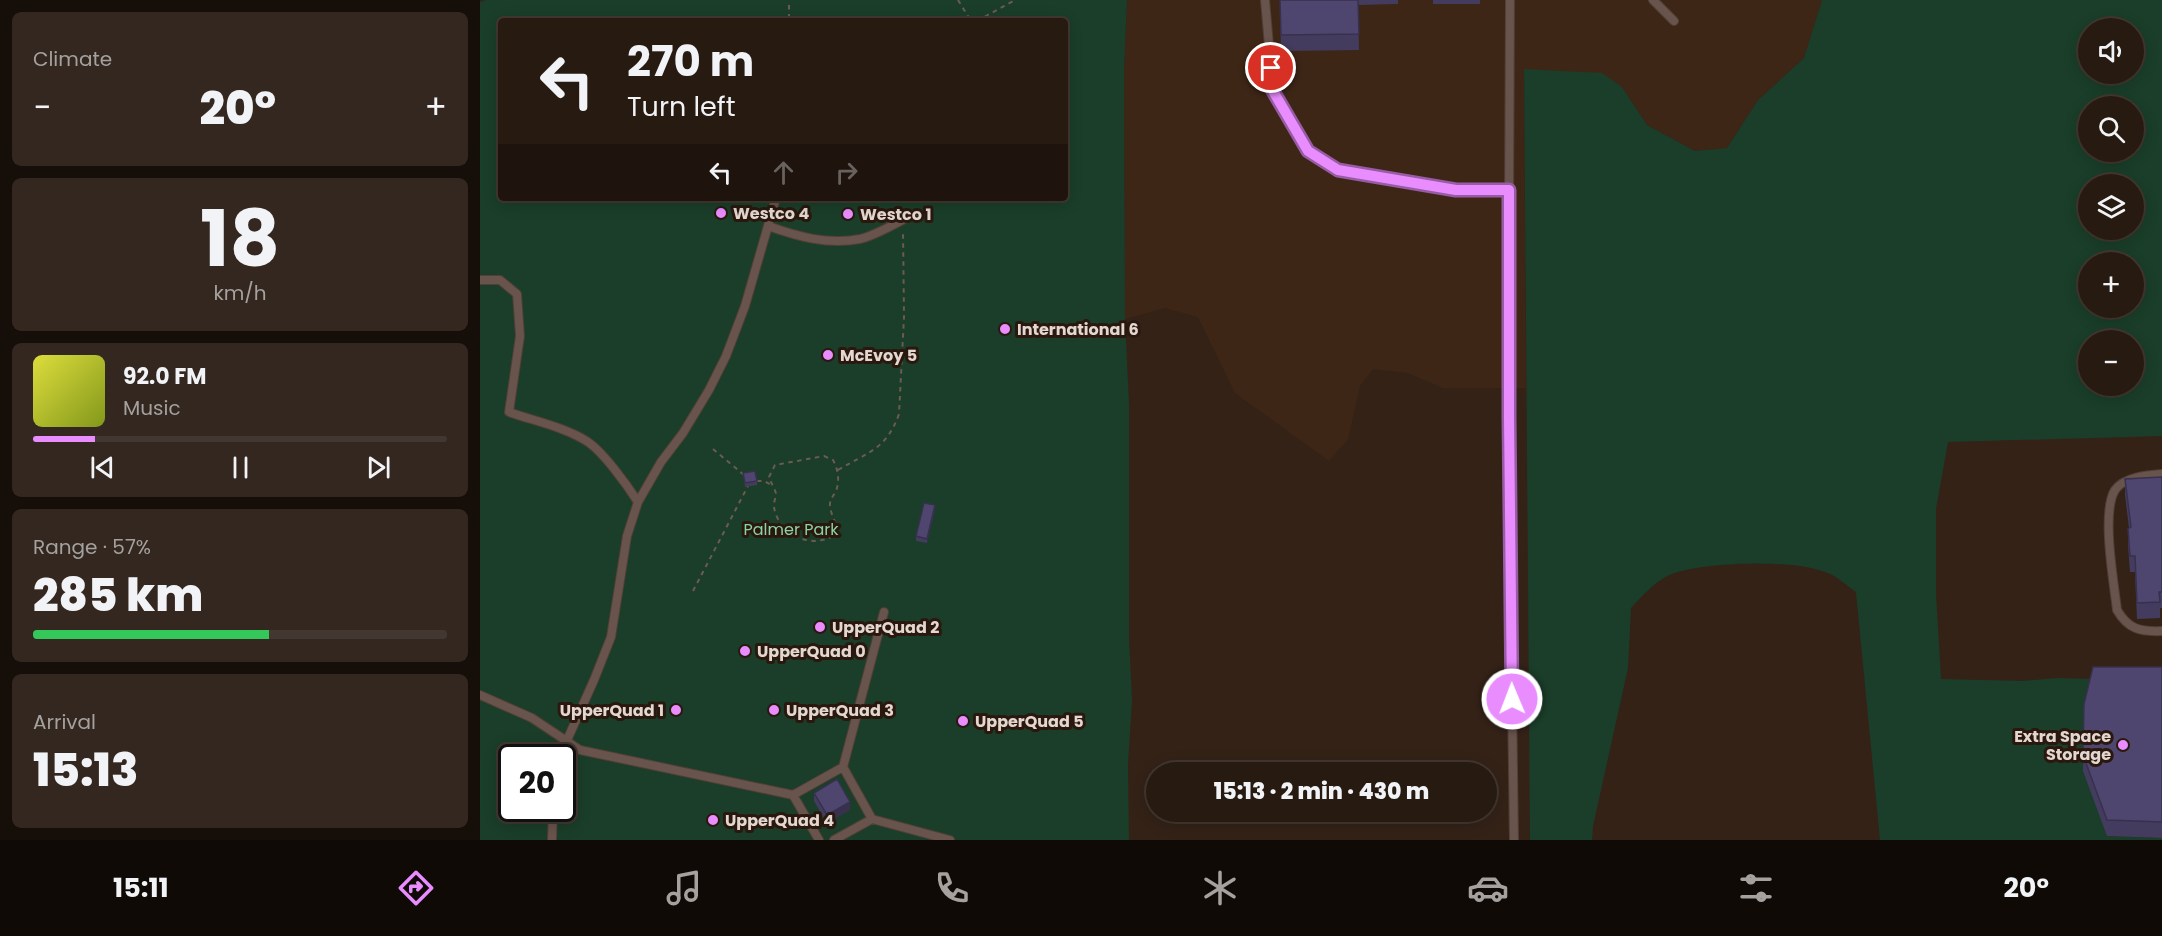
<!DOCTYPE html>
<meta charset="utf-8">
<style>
body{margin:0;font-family:Poppins,sans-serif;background:#33271f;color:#f1f3f6;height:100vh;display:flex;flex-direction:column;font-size:22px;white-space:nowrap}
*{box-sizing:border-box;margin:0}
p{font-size:20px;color:#a4a19f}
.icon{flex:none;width:33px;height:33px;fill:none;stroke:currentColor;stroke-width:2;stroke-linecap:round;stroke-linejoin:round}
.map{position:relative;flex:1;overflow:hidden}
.details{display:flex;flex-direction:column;gap:12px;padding:12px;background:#150e09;width:480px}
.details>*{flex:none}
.banner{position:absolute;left:18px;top:18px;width:570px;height:183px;border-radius:6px;box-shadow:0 3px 15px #0003,0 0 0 2px #433831;background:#271a11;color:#f1f3f6;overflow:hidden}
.tools{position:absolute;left:1598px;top:18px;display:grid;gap:12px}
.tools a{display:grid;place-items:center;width:66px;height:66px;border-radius:50%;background:#271a11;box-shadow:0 3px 15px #0003,0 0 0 2px #433831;font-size:30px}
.speed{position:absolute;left:18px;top:744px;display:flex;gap:12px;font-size:30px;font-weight:700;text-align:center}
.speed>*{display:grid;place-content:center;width:78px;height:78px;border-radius:50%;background:#271a11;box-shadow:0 3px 15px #0003,0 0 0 2px #433831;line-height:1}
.speed .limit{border:3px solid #111;border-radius:9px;background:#fff;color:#111}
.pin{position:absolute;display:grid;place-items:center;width:51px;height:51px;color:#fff;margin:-26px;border:3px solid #fff;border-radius:50%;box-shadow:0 2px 6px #0007}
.me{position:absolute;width:66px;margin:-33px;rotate:359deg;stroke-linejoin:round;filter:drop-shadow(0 0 4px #0008)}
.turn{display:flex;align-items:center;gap:21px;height:126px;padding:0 30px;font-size:27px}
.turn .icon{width:78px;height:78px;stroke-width:2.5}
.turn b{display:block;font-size:42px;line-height:51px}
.lanes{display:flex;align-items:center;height:57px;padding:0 30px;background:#0003;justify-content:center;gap:30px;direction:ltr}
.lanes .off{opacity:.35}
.big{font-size:45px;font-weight:800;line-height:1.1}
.details .tile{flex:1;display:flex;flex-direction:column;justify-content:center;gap:9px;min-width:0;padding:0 21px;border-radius:9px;background:#33271f}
.details .dial{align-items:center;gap:0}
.dial b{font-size:78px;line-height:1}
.song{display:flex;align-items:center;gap:18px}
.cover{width:72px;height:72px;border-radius:9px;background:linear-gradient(135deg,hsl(60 70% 55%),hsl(70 70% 35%))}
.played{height:6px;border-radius:3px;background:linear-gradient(90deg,#e98dfe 15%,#433831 15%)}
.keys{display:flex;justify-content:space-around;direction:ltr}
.heat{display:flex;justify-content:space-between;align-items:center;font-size:33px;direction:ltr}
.charge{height:9px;border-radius:4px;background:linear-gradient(90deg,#34c759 57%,#433831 0)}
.trip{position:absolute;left:666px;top:762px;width:351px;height:60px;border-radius:30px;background:#271a11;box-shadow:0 3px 15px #0003,0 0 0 2px #433831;font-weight:800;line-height:60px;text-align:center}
.dock{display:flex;height:96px;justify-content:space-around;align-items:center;background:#100a07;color:#a4a19f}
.dock .icon{width:42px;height:42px}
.dock .current{color:#e98dfe}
.dock b{font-size:27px;color:#f1f3f6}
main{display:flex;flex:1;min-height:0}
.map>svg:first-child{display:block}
.built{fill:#3e2617}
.green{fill:#1a3e29;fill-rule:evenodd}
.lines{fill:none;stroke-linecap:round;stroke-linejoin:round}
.service-casing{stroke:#503f35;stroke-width:10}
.path{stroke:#6b5b51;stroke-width:2;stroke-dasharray:4.5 4.5;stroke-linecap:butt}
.service{stroke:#69534d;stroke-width:8}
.wall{fill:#433c5f}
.shaded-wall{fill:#37314e}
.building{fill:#4e466f;stroke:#37314e;stroke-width:1.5}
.route-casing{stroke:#975ca5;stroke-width:15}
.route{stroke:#e98dfe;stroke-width:10}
.poi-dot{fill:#e98dfe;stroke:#2a180e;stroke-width:2}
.labels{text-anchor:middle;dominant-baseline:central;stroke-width:6;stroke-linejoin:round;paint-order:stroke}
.poi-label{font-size:16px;font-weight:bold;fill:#e4d7d0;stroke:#2a180e;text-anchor:start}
.park-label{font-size:16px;fill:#8ad3a6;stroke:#2a180e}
</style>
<main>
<section class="details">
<div class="tile"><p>Climate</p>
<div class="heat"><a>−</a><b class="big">20°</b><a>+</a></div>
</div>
<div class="tile dial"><b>18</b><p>km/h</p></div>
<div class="tile">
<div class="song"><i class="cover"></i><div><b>92.0 FM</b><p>Music</p></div></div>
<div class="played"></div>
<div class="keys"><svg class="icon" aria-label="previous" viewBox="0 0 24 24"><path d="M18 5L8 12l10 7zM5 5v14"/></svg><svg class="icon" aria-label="pause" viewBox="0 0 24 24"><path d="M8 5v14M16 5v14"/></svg><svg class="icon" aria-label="next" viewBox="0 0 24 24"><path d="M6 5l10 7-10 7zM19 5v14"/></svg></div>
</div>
<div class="tile"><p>Range · 57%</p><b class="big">285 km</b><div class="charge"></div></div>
<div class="tile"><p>Arrival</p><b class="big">15:13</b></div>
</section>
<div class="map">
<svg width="1682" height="840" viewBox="0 0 1682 840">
<rect width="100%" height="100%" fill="#342217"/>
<path class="built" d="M647 0H1342L1324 58 1278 100 1247 148 1215 151 1167 125 1142 87 1044 69 1046 388H963L928 373 893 369 880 386 868 439 849 461 755 393 718 317 685 308 645 319 644 71Z"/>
<path class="green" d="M6 0H647L644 71 645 319 649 404V637L652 700 648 765 649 840H0V2ZM21 21H585V198H21ZM32 758H82V808H32Z
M1342 0H1682V436L1468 442 1456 509V594L1461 679 1542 681 1577 678 1615 679 1627 836 1682 838V840H1400L1376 592C1367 586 1356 575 1345 572 1311 559 1228 562 1194 573 1177 579 1163 595 1151 608L1148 668 1113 826 1112 840H1050L1044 69 1122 73 1142 87 1167 125 1215 151 1247 148 1278 100 1324 58ZM1608 28H1653V74H1608ZM1608 106H1653V152H1608ZM1608 184H1653V230H1608ZM1608 262H1653V308H1608ZM1608 340H1653V386H1608Z"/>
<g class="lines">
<g class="service-casing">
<path id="service" d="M785 0 793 91 828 151 858 170 976 190H1029
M1030 0 1028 417 1034 840
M1173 0 1194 21
M288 226C319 237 348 245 380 239 397 235 416 223 432 215
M0 280H20L37 294 40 336 29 412C54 421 85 427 108 442 124 453 147 485 158 502
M1682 474C1667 475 1644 477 1635 490 1621 512 1634 583 1637 610 1648 629 1660 632 1682 631
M0 695 52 718 100 750 313 795 339 840
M79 758 114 680 131 637 147 536 158 502 181 462 203 433 229 390 246 356 265 306 296 198
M363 767 392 819
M313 795 363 767 404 612
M72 840 73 808
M354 840 392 819 470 840"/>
</g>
<path class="path" d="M478 0 491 21
M309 5V21
M497 21 535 0
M233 449 264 475
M344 456 353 460C358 469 360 480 356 491 354 495 351 498 350 503 349 513 357 521 356 530 355 537 348 539 342 540 322 545 297 529 294 507 293 503 296 498 296 494 295 488 290 482 289 477L295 465Z
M358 470C388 452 406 450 419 414L424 317 423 230
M277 481H284L291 485
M213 591 268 486"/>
<use href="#service" class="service"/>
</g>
<path class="wall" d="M800 0H918V4L878 5 879 50 801 51Z
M953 0H1000V4H953Z
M263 473 277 481V485L265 487Z
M1645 479 1682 482V608H1680V618L1657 619 1655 572H1650L1648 545V529L1649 528 1645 495Z
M455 509 447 543 436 541V536Z
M1682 667V838L1627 836 1603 771 1604 704Z
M334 793 370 810 347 823 334 801Z"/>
<path class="shaded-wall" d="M455 505V509L447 543V539Z
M370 802V810L347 823V815Z"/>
<path class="building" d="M800 0H878L879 34 801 35Z
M275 471 277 481 265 483 263 473Z
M1682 477V592H1679L1680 602 1657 603 1655 556H1650L1648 529 1651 527 1645 479Z
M444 503 455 505 447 539 436 536Z
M1613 667H1682V822L1627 820 1603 755 1604 704Z
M357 779 370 802 347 815 334 793Z"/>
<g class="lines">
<g class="route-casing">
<path id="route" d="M791 68 793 91 828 151 858 170 976 190H1029V417L1032 699"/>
</g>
<use href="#route" class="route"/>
</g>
<g class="poi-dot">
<circle cx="241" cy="213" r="6"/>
<circle cx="368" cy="214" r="6"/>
<circle cx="525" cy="329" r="6"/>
<circle cx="348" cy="355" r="6"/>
<circle cx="340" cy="627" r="6"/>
<circle cx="265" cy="651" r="6"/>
<circle cx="196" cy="710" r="6"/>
<circle cx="294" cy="710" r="6"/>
<circle cx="483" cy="721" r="6"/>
<circle cx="1643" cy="745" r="6"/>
<circle cx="233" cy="820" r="6"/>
</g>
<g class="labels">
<g class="poi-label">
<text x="253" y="213">Westco 4</text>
<text x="380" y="214">Westco 1</text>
<text x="537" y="329">International 6</text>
<text x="360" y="355">McEvoy 5</text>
<text x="352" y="627">UpperQuad 2</text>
<text x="277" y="651">UpperQuad 0</text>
<text x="184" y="710" text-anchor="end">UpperQuad 1</text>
<text x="306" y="710">UpperQuad 3</text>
<text x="495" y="721">UpperQuad 5</text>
<text x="1631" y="736" text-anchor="end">Extra Space<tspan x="1631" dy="18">Storage</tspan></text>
<text x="245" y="820">UpperQuad 4</text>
</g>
<g class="park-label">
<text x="311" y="529">Palmer Park</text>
</g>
</g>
</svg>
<div class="tools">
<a><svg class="icon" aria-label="sound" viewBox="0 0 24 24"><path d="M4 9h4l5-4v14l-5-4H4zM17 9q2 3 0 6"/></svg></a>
<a><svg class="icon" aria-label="search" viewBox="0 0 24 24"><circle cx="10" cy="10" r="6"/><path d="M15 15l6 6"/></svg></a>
<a><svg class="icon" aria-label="layers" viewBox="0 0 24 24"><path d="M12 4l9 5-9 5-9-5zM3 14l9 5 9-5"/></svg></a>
<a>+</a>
<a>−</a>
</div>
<div class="speed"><div class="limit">20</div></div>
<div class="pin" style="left:791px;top:68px;background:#d93025"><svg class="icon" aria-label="arrive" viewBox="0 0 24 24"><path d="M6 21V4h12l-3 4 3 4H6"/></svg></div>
<svg class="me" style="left:1032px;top:699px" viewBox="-20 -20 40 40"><circle r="17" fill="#e98dfe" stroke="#fff" stroke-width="3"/><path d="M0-11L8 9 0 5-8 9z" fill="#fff"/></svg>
<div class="trip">15:13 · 2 min · 430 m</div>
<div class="banner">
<div class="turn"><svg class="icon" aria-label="left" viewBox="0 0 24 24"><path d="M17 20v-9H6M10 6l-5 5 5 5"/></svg><div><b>270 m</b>Turn left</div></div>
<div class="lanes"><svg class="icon" aria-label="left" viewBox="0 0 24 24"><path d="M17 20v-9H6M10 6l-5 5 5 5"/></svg><svg class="icon off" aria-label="ahead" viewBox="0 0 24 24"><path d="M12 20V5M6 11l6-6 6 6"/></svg><svg class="icon off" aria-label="right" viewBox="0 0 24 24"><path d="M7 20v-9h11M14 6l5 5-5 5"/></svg></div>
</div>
</div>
</main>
<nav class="dock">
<b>15:11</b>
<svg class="icon current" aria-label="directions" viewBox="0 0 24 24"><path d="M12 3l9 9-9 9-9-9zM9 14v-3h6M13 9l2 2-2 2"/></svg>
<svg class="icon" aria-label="music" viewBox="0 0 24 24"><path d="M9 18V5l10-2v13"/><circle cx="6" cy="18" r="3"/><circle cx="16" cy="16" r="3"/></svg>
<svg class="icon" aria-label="phone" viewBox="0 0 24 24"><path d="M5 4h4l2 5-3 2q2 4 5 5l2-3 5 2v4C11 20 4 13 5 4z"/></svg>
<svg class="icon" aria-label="climate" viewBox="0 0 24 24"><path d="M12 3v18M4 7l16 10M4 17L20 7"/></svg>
<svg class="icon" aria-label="car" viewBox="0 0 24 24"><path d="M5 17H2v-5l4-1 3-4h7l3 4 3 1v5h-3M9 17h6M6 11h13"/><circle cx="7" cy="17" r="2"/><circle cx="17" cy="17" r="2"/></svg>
<svg class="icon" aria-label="filters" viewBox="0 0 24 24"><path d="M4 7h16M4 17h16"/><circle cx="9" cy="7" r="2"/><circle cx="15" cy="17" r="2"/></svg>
<b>20°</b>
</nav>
